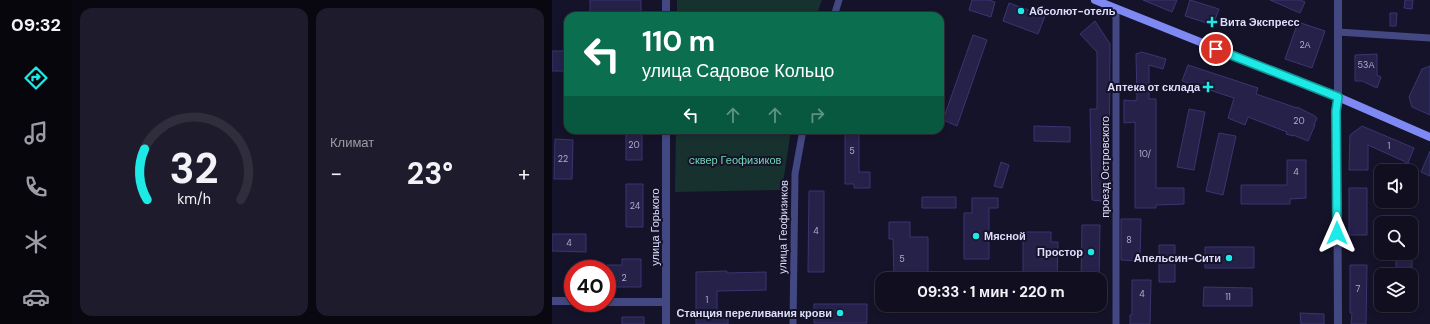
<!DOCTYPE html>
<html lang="ru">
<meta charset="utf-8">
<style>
body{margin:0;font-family:"DM Sans",sans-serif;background:#1e1c2c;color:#f1f3f6;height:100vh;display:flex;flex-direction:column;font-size:15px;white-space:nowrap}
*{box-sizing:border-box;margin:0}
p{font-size:13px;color:#9c9ca4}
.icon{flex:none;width:22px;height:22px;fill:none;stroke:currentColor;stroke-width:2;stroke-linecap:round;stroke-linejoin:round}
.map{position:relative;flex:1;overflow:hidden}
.side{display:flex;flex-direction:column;gap:8px;padding:8px;background:#090811;width:480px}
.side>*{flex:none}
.hud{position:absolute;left:12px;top:12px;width:380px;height:122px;border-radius:12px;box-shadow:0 2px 6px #0003,0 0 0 1px #302e3d;background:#0b6e4f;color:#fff;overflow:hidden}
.fabs{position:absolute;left:822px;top:164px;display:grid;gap:8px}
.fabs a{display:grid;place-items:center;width:44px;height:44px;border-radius:8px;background:#100e1f;box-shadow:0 2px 6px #0003,0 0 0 1px #302e3d;font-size:20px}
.speed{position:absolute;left:12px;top:260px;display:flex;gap:8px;font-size:20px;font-weight:700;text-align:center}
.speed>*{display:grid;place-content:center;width:52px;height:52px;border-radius:50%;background:#100e1f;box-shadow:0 2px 6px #0003,0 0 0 1px #302e3d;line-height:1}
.speed .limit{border:6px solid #d22;background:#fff;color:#111}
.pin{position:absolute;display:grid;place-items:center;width:34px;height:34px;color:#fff;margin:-17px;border:2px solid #fff;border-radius:50%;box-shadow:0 1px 4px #0007}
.me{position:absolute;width:44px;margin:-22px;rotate:0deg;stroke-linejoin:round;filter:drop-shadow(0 0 3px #0008)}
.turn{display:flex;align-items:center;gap:14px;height:84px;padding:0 12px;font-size:18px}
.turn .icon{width:52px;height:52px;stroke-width:2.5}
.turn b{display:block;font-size:28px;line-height:34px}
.lanes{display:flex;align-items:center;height:38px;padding:0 12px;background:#0003;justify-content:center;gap:20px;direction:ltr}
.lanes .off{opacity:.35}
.big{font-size:30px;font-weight:700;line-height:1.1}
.side .tile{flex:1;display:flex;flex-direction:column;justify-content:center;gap:6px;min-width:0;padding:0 14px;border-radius:12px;background:#1e1c2c}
.side .dial{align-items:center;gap:0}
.dial svg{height:104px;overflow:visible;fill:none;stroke:#302e3d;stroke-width:7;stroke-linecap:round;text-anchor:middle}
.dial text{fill:#f1f3f6;stroke:none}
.heat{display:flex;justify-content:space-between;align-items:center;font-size:22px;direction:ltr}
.side .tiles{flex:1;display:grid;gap:8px;grid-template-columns:repeat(2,1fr)}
.trip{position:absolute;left:323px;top:272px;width:232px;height:40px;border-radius:12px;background:#100e1f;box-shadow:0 2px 6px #0003,0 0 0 1px #302e3d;font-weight:700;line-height:40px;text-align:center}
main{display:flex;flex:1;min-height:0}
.menu{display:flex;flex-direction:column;width:72px;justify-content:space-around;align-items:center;background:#06060c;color:#9c9ca4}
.menu .icon{width:28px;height:28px}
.menu .selected{color:#1de9e6}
.menu b{font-size:18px;color:#f1f3f6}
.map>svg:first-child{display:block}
.green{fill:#17322e}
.building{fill:#252148;stroke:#3a3572}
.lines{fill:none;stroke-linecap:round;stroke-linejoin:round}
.minor{stroke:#434883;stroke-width:7}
.tertiary{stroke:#434883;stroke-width:8}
.secondary{stroke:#7f89f3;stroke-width:8}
.route-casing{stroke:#139796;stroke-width:10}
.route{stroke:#1de9e6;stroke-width:7}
.poi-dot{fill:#1de9e6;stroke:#151329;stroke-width:1.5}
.labels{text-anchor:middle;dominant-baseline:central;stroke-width:4;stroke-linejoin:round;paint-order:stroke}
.number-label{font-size:9px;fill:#b0afcf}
.poi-label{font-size:11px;font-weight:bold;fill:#dedefc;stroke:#151329;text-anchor:end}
.park-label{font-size:11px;fill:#70d6b1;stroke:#151329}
.street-label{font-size:11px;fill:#dedefc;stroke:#151329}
</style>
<main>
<nav class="menu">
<b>09:32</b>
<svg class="icon selected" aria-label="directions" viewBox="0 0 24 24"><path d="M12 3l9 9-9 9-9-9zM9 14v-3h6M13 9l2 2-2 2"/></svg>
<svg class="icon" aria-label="music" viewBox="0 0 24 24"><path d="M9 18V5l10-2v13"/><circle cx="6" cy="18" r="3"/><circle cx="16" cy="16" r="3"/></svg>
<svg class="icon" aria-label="phone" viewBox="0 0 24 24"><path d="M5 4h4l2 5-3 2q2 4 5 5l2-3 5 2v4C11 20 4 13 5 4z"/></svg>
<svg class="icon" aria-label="climate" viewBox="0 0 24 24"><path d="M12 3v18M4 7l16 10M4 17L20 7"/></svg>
<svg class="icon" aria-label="car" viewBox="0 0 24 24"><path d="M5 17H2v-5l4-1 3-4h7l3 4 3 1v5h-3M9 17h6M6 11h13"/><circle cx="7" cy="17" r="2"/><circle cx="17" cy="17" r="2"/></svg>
</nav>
<section class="side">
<div class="tiles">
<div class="tile dial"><svg viewBox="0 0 100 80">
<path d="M14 69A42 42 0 1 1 86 69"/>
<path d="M14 69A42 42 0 0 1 12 30" stroke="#1de9e6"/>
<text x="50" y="56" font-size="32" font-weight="700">32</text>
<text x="50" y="72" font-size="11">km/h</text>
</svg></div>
<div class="tile"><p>Климат</p>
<div class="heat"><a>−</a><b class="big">23°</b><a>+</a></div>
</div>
</div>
</section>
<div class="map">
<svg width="878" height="324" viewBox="0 0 878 324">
<rect width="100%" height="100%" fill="#151329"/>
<path class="green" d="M125 0H270L264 16H125Z
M124 130H239L230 190 123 192Z"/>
<path class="building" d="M38 0H89V16H38Z
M420 0H437L443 2 439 17 417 10Z
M591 0H625L620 12Z
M638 0 667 9 661 25 633 16Z
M718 0H748L753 2 748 13Z
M853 0H861L860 9 852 8Z
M457 3 493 16 486 34 451 21Z
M838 13H845L844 26H838Z
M543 21 558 44 557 202 540 200 538 109H545V52L528 34Z
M746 22 773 31 760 68 733 59Z
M421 35 435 40 405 126 391 120Z
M0 51H16V71H0Z
M590 52 614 59 611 69 597 65V99H604V188H632V204L604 205V208H583V122L572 123V100L583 101V100H585L584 54Z
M825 54V75L829 77 825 88 810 81H803V55Z
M636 65 706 88 704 94 745 108V107L763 116 765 118 762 125H763L756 141 741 135V136L734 134 735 132 696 117 693 125 676 118 682 98 630 81Z
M878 66V115L860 107 857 97 870 69Z
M637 109 653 112 642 170 625 167Z
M482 126 518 127V142L482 141Z
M810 126 862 148 856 163 816 145V170H797L798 135Z
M74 130H90V160H74Z
M293 130H307V172H318V188H302V184H293Z
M667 133 684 136 671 195 654 191Z
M3 139 21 140 20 179H2Z
M878 151V176L869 172Z
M735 160H754V198L738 199V204H689V185H735Z
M449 162 457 165 450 188 442 186Z
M74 184H91V227H74Z
M797 188H815V235H797Z
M257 191H272V272H256Z
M370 197H404V208H370Z
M420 198H446V208H437V259H412V213H420Z
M569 219H589L588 261 569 260Z
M337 222H358V237H376V279H342L341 239H337Z
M530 225H548L547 279H529Z
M471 232H499V242H506L505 279H471Z
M0 234H34V252L0 251Z
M607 245H623V282H607Z
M653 247H702V268H653Z
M844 253H860V273H844Z
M70 259H89V287H55V265H70Z
M798 265H815L814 324H799L800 313H798Z
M175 271V273L214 272V290L165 291V312H176V324H144V272Z
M580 280H599L598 324H578V315H580Z
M652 287 700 288V306H651Z
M262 304H315V323H262Z
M748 313 772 314V324H749Z
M70 317H92V324H70Z"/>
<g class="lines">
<path class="minor" d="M282 16 287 0
M786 32 878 38
M241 324 243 174 251 130
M564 324V9"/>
<path class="tertiary" d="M114 0V16
M786 0V97L785 111 786 324
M114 130V324
M0 301H21
M55 302H114"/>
<path class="secondary" d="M543 0 786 97 878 137"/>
</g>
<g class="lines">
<g class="route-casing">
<path id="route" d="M664 49 786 97 784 111 785 233"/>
</g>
<use href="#route" class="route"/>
</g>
<g class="poi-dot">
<circle cx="469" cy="11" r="4"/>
<path d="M658 16h4v4h4v4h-4v4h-4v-4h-4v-4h4z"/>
<path d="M654 81h4v4h4v4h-4v4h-4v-4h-4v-4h4z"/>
<circle cx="424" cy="236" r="4"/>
<circle cx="539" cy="252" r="4"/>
<circle cx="677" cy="258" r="4"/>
<circle cx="288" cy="313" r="4"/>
</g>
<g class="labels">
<g class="number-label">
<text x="753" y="45">2А</text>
<text x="814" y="65">53А</text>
<text x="747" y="121">20</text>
<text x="82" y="145">20</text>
<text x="837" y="146">1</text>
<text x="300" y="151">5</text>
<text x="593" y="154">10/</text>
<text x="11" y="159">22</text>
<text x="744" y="172">4</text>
<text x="83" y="206">24</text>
<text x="264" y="231">4</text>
<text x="577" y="240">8</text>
<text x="17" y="243">4</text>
<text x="350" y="259">5</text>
<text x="72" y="278">2</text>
<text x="806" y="289">7</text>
<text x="590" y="294">4</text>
<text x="676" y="297">11</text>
<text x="155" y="300">1</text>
</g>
<g class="poi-label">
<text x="477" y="11" text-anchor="start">Абсолют-отель</text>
<text x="668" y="22" text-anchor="start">Вита Экспресс</text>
<text x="648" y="87">Аптека от склада</text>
<text x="432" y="236" text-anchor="start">Мясной</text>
<text x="531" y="252">Простор</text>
<text x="669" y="258">Апельсин-Сити</text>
<text x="280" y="313">Станция переливания крови</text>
</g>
<g class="park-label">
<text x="183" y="160">cквер Геофизиков</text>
</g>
<g class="street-label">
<text transform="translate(553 167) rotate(-90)">проезд Островского</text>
<text transform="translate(103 227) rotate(-90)">улица Горького</text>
<text transform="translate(231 227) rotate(-89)">улица Геофизиков</text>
</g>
</g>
</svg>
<div class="fabs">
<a><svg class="icon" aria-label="sound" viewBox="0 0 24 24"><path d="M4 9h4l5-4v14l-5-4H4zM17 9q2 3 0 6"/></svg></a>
<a><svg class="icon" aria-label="search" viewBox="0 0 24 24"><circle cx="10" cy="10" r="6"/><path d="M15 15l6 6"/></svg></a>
<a><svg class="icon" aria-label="layers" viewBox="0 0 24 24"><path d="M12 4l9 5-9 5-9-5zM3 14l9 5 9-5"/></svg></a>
</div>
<div class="speed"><div class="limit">40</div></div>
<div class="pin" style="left:664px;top:49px;background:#d93025"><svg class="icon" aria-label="arrive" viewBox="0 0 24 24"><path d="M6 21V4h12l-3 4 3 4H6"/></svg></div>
<svg class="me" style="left:785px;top:233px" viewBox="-20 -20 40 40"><path d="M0-17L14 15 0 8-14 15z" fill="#1de9e6" stroke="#fff" stroke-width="4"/></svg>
<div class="trip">09:33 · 1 мин · 220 m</div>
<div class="hud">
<div class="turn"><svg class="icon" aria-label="left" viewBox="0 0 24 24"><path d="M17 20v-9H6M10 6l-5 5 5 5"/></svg><div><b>110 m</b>улица Садовое Кольцо</div></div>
<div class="lanes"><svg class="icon" aria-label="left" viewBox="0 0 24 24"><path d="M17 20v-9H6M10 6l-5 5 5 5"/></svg><svg class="icon off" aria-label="ahead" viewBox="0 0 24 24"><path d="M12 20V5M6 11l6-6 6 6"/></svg><svg class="icon off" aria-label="ahead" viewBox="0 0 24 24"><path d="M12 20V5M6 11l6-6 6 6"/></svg><svg class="icon off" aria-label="right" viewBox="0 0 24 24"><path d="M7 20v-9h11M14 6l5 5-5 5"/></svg></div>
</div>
</div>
</main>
